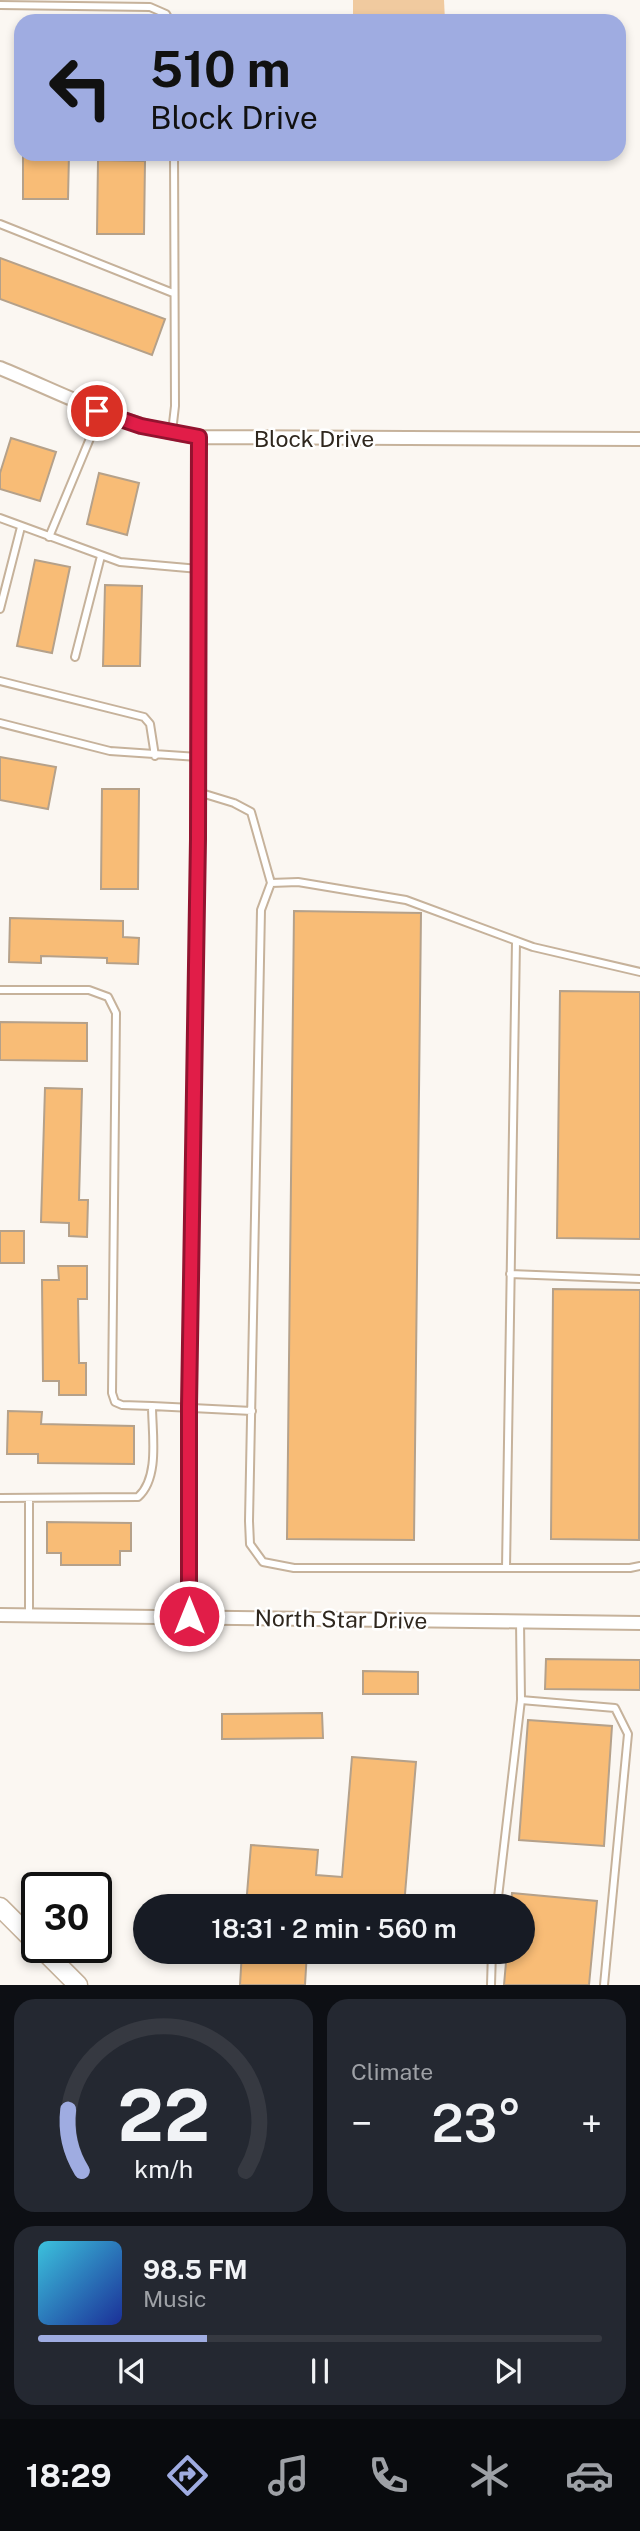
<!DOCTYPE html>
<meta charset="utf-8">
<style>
body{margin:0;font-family:"Public Sans",sans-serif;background:#242831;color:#f1f3f6;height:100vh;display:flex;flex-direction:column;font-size:26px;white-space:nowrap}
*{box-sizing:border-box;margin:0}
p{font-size:23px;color:#9ea1a6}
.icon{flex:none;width:38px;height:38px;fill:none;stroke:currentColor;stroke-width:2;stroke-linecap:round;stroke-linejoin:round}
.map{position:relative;height:1985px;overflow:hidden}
.drawer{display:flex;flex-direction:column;gap:14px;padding:14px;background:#0d0f14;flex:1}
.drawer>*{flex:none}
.top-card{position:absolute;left:14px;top:14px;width:612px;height:147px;border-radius:21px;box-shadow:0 4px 10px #0003;background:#9face1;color:#111;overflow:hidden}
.speed{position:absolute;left:21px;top:1872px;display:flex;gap:14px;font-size:35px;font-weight:700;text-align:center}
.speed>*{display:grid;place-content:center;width:91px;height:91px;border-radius:50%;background:#171b24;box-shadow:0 4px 10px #0003;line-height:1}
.speed .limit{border:4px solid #111;border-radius:10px;background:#fff;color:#111}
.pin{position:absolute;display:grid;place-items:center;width:60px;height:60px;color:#fff;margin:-30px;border:4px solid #fff;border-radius:50%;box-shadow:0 2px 7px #0007}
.me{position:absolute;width:77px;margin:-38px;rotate:0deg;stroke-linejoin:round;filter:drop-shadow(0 0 5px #0008)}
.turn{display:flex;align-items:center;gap:24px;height:147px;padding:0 21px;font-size:32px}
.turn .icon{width:91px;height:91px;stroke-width:2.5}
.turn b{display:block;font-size:49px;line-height:60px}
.big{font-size:52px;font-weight:600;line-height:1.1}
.drawer .card{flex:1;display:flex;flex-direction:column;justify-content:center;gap:10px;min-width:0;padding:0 24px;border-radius:21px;background:#242831}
.drawer .dial{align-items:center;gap:0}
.dial svg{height:182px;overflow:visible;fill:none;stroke:#363941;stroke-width:7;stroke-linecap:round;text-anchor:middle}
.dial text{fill:#f1f3f6;stroke:none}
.song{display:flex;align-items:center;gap:21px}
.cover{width:84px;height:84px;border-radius:10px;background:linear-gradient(135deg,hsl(190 70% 55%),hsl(230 70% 35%))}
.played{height:7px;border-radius:4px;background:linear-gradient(90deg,#9face1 30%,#363941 30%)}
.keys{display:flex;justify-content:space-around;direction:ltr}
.heat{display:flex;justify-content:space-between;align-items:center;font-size:38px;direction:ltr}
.drawer .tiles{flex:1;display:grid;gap:14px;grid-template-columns:1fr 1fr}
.card:last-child{grid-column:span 2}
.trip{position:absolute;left:133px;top:1894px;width:402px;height:70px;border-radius:35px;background:#171b24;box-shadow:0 4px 10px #0003;font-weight:600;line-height:70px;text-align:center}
.tabs{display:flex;height:112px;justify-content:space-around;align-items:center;background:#090b0e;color:#9ea1a6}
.tabs .icon{width:49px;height:49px}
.tabs .current{color:#9face1}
.tabs b{font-size:32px;color:#f1f3f6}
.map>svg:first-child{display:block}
.green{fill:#f0ca9f}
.building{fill:#f8bc76;stroke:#b5a18a;stroke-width:2}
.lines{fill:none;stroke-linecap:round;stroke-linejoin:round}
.service-casing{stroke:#c6b29b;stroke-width:10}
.minor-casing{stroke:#c6b29b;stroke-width:16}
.secondary-casing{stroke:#c6b29b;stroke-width:21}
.service{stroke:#fff;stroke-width:6}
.minor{stroke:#fff;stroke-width:12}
.secondary{stroke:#fff;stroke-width:18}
.route-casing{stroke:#92132f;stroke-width:18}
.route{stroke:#e11d48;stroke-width:12}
.labels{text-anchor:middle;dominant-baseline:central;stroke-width:5;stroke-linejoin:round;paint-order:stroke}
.street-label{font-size:23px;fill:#2f271e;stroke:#fff}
</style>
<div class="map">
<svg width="640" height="1985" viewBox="0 0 640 1985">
<rect width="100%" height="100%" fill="#fbf7f2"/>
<path class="green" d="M353 0H444L445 21H353Z"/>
<path class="building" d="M23 154H69L68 199H23Z
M98 160 145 161 144 234H97Z
M0 258 165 319 152 355 0 299Z
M11 438 56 452 40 501 0 489V473Z
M99 473 139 483 127 535 87 524Z
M35 560 70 567 52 653 17 646Z
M105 585 142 586 140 666H103Z
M0 757 56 767 48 809 0 800Z
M102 789H139L138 889H101Z
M294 911 421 913 414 1540 287 1539Z
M10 918 123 921V937L139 938 138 964 107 963V958L41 956V963L9 962Z
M560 991 640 992V1239L557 1238Z
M0 1022 87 1023V1061L0 1060Z
M45 1088 82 1089 79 1200H88L87 1237 69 1236V1223L41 1222Z
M0 1231H24V1263H0Z
M58 1266H87V1299H78L79 1363H86V1395H59V1381H43L42 1280H59Z
M553 1289 640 1290 639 1540 551 1539Z
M8 1411 42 1412 41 1424 134 1426V1464L38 1463V1454H7Z
M47 1522 131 1523V1551H120V1565H61V1553H47Z
M546 1659 640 1660V1690L545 1689Z
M363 1671 418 1672V1694H363Z
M322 1713 323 1738 222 1739V1714Z
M528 1720 612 1726 604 1846 519 1840Z
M352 1757 416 1762 404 1906H246L251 1845 318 1850 316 1875 342 1877Z
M512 1893 597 1901 589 1985H504L507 1951H523V1906H511Z
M242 1951H307L305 1985H240Z"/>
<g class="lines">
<g class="service-casing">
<path id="service" d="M0 5 150 7 166 14 170 21
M0 224 173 293
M172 432 175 406 174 154
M0 518 120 562 199 569
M49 537 91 436 97 411
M0 609 21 527
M75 657 101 556
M0 681 144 717 150 724 155 756
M0 723 110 751 198 757
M198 792 234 803 251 812 271 883
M640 972 533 947 406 900 298 882 271 883 261 910 249 1521 250 1544 263 1562 294 1568H630L640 1566
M0 990H89L108 997 116 1013 112 1393 115 1402 122 1405 152 1406
M510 1274 640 1279
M0 1498 138 1497C160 1478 152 1433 152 1406L252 1411
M29 1499V1615
M506 1568 516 941
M520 1621 521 1700
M497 1906 521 1700 615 1708 628 1734 604 1985
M491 1985 492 1951"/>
</g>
<g class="minor-casing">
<path id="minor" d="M0 368C66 395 127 429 199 437L640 439
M0 1615 640 1623
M189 1616V1406L198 839 199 437"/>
</g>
<g class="secondary-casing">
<path id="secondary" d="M0 1907 37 1944
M41 1948 78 1985"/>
</g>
<use href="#service" class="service"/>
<use href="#minor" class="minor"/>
<use href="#secondary" class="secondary"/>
</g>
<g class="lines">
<g class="route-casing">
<path id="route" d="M97 411 141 426 199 437 198 839 189 1406V1616"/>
</g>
<use href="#route" class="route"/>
</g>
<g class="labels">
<g class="street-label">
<text x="314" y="438">Block Drive</text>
<text transform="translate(341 1619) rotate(1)">North Star Drive</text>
</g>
</g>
</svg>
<div class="speed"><div class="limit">30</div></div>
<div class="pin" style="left:97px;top:411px;background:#d93025"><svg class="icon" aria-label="arrive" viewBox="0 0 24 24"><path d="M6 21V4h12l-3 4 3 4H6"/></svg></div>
<svg class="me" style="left:189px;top:1616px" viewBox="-20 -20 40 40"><circle r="17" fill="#e11d48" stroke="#fff" stroke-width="3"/><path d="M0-11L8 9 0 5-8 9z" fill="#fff"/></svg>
<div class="trip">18:31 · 2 min · 560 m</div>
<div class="top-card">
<div class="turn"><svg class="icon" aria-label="left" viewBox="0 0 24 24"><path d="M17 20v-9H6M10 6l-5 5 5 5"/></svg><div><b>510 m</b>Block Drive</div></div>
</div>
</div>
<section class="drawer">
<div class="tiles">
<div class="card dial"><svg viewBox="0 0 100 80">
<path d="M14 69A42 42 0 1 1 86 69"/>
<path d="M14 69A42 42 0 0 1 8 42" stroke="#9face1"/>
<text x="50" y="56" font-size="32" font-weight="700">22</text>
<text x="50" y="72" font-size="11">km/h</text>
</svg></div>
<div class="card"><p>Climate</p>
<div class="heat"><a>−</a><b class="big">23°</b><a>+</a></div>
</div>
<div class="card">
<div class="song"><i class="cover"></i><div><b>98.5 FM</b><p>Music</p></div></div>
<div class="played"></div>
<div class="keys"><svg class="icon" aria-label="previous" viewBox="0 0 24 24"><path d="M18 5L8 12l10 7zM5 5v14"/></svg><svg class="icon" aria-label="pause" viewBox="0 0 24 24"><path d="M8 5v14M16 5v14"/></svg><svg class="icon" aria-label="next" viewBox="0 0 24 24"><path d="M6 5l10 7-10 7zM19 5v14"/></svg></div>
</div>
</div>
</section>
<nav class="tabs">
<b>18:29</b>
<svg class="icon current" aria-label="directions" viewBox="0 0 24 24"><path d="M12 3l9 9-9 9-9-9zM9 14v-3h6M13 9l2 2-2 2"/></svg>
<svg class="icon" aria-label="music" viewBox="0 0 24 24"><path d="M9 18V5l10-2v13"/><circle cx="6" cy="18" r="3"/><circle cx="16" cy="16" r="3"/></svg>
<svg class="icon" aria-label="phone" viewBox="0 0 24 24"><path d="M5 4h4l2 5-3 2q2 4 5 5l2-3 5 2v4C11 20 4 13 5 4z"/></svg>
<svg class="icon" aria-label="climate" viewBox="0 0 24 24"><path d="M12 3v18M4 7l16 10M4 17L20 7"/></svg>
<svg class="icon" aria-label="car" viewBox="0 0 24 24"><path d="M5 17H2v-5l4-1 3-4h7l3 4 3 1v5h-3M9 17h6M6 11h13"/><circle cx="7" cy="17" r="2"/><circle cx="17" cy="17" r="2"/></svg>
</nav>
